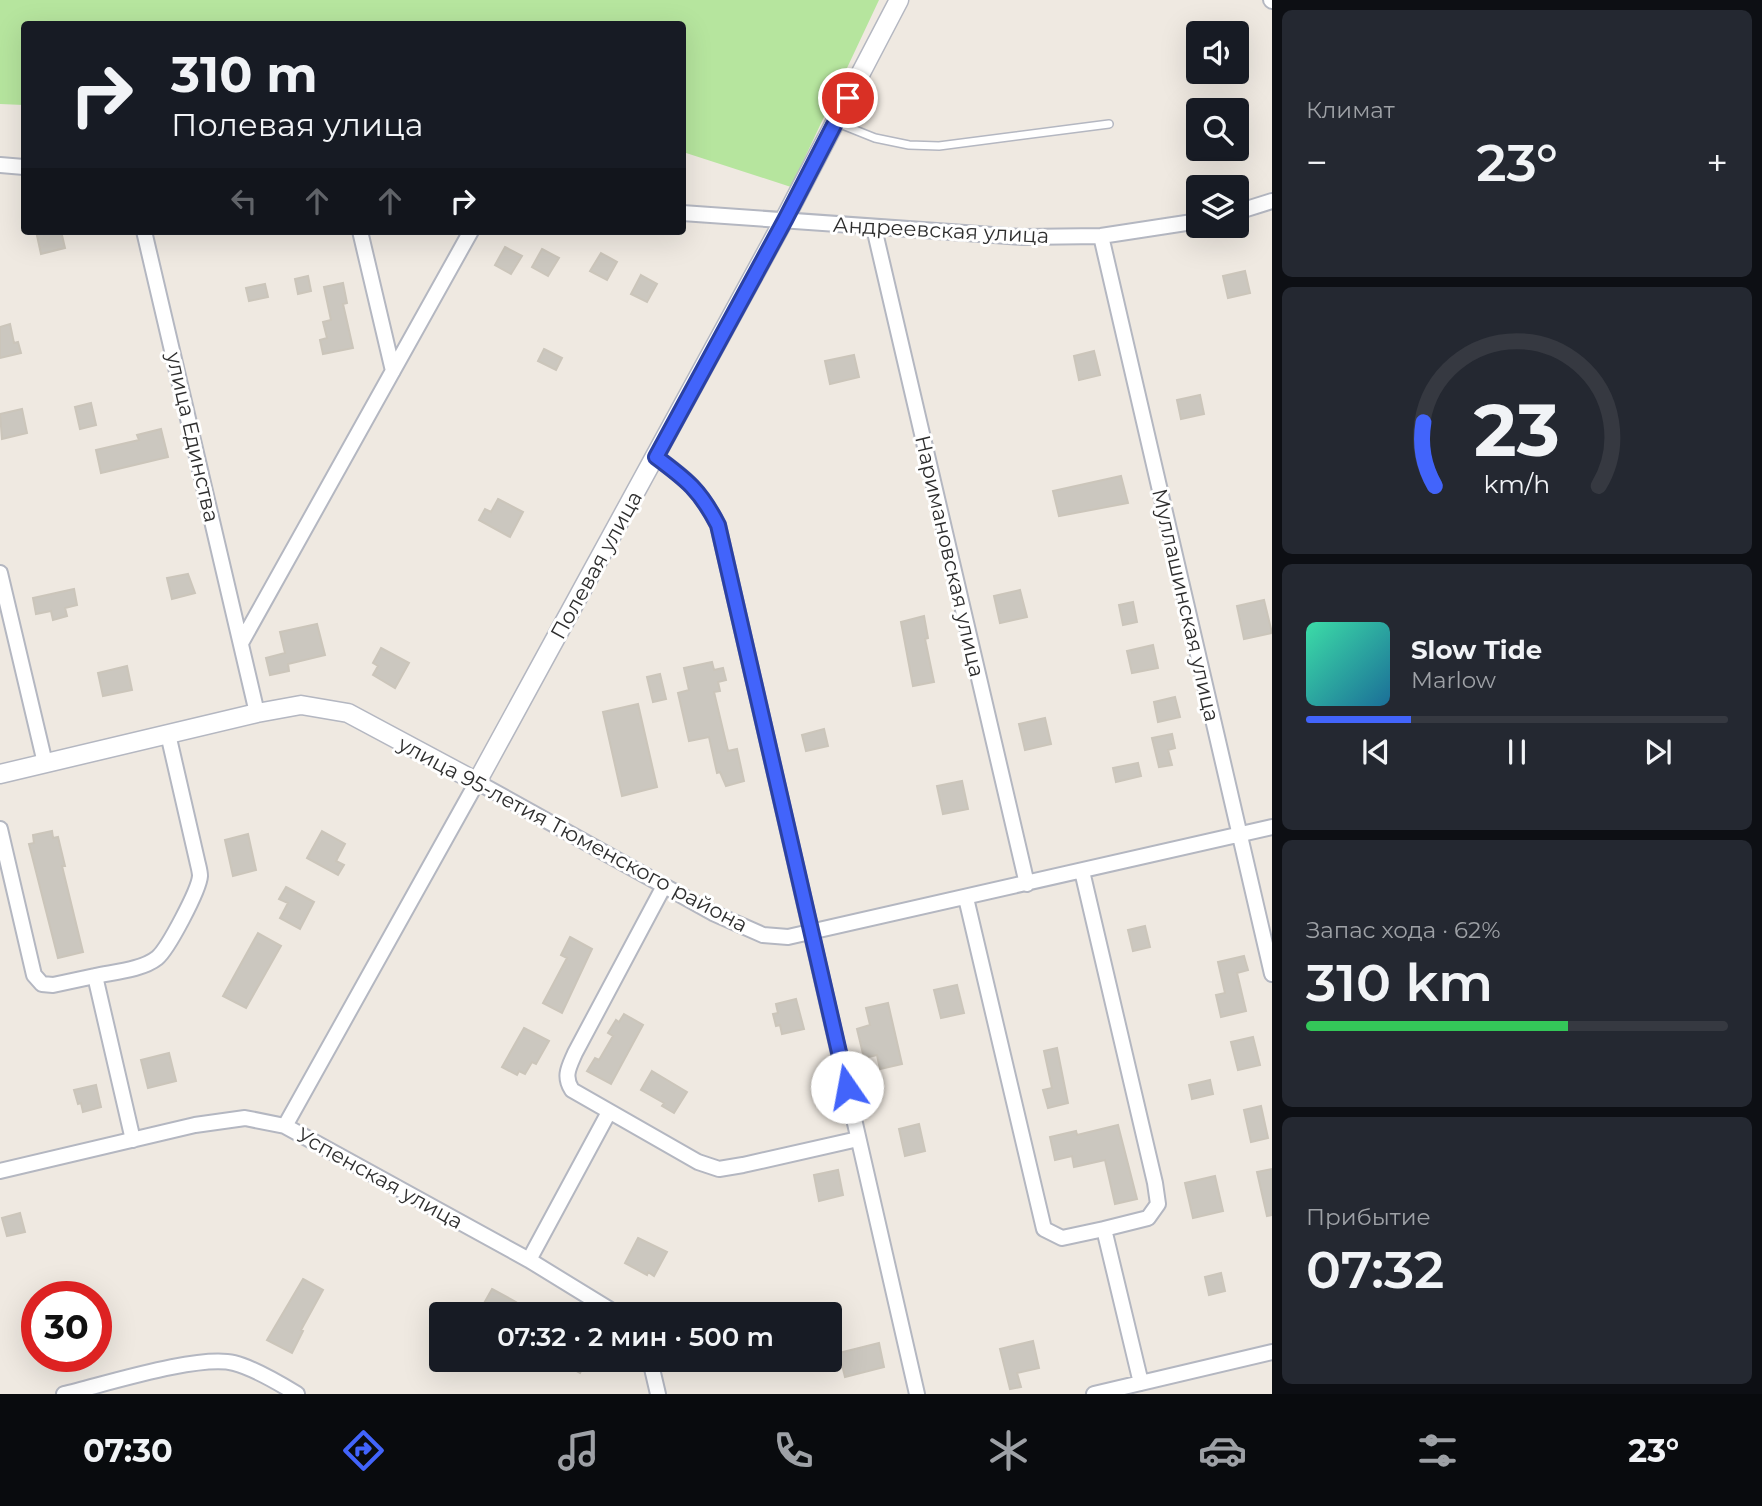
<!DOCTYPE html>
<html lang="ru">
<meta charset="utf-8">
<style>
body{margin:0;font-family:Montserrat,sans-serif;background:#242831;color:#f1f3f6;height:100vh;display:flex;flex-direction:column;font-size:26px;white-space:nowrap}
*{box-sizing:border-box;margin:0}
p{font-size:23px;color:#9ea1a6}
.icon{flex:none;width:38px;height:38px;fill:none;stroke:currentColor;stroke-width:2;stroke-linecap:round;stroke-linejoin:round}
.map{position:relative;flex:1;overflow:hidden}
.details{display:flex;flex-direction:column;gap:10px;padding:10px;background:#0d0f14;width:490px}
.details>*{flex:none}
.banner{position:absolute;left:21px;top:21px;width:665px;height:214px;border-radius:7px;box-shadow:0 7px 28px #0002;background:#171b24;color:#f1f3f6;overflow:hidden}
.buttons{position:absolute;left:1186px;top:21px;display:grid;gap:14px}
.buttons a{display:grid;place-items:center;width:63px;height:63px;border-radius:7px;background:#171b24;box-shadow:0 7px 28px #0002;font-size:35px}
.speed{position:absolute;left:21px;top:1281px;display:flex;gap:14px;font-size:35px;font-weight:700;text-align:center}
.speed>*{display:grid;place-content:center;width:91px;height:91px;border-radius:50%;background:#171b24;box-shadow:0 7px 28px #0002;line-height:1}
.speed .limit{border:10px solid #d22;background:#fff;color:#111}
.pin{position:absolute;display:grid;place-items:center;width:60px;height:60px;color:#fff;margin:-30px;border:4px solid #fff;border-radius:50%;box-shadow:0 2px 7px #0007}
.me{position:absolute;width:77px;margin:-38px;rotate:348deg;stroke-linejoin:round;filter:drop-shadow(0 0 5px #0008)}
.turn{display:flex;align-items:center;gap:24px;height:147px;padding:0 35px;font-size:32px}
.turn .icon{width:91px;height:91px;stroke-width:2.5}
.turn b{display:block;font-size:49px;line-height:60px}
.lanes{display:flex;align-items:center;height:66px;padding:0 35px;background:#0003;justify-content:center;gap:35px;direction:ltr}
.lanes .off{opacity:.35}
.big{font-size:52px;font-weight:600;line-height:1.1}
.details .card{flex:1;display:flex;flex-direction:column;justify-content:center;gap:10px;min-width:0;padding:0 24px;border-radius:10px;background:#242831}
.details .dial{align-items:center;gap:0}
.dial svg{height:182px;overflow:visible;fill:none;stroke:#363941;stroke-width:7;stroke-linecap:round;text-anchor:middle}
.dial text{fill:#f1f3f6;stroke:none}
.song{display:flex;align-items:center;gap:21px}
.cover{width:84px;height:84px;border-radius:10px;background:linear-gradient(135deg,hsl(160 70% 55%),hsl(200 70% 35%))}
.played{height:7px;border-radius:4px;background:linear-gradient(90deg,#4264fb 25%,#363941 25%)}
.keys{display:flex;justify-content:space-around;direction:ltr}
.heat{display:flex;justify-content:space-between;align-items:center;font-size:38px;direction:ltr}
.charge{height:10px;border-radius:5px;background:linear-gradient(90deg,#34c759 62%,#363941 0)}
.trip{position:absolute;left:429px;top:1302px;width:413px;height:70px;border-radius:7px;background:#171b24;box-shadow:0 7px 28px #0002;font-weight:600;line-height:70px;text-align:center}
.dock{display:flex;height:112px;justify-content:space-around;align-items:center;background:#090b0e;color:#9ea1a6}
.dock .icon{width:49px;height:49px}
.dock .current{color:#4264fb}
.dock b{font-size:32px;color:#f1f3f6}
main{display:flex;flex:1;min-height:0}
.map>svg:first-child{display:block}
.green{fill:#b6e59e}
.building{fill:#cbc7bf;stroke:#cbc5ba;stroke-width:2}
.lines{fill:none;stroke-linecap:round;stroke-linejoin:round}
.service-casing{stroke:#b4b7c1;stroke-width:10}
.minor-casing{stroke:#b4b7c1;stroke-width:18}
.tertiary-casing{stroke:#b4b7c1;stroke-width:21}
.service{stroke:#fff;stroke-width:7}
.minor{stroke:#fff;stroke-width:14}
.tertiary{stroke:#fff;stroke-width:18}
.route-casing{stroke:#2b41a3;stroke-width:18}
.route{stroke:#4264fb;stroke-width:12}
.labels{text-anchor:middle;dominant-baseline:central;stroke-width:6;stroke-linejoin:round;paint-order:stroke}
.street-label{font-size:21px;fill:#2e2e2e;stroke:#fff}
</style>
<main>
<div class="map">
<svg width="1272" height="1394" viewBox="0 0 1272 1394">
<rect width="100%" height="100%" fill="#efe9e1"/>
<path class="green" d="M0 0H879L791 187 683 152 682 24H24V105L0 104Z"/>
<path class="building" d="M36 231H61L65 248 41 254Z
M505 247 522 256 511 274 495 265Z
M542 249 559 258 548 276 532 267Z
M601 253 617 262 607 280 590 271Z
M1245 271 1250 293 1228 298 1223 276Z
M641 275 657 284 647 302 631 294Z
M308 276 311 291 298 294 295 279Z
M343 283 347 303 343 304 353 348 323 354 320 340 327 338 323 322 331 320 324 287Z
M265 284 268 297 249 301 246 288Z
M10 324 14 343 18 342 21 353 0 358V327Z
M544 349 562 358 556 370 538 361Z
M1094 351 1100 375 1079 380 1074 356Z
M854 355 859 377 830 384 825 361Z
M1200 395 1204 414 1181 419 1177 400Z
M91 403 96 425 80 429 75 407Z
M22 409 27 433 2 439 0 414Z
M161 429 168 457 101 473 96 450 139 440 137 435Z
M1121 476 1128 503 1059 516 1053 491Z
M498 499 523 512 510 537 479 520 485 509 491 512Z
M188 574 195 593 172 599 167 578Z
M74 589 77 605 65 608 67 616 53 620 51 611 36 614 33 598Z
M1020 590 1027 617 1000 623 994 596Z
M1264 600 1272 633 1244 639 1237 606Z
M1133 602 1137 622 1123 625 1119 605Z
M924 616 928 638 925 639 934 682 913 686 901 622Z
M317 624 325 655 288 664 289 671 270 675 266 658 285 653 280 632Z
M1153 645 1158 668 1132 673 1127 651Z
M381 648 409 663 395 688 373 675 378 666 373 663Z
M712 662 714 670 723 668 726 680 718 682 720 691 714 692 728 751 737 749 744 781 726 786 720 772 717 773 709 737 689 741 678 693 689 690 684 668Z
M127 666 132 690 103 696 98 673Z
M660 674 666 699 653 702 647 677Z
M1175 697 1180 717 1158 722 1154 702Z
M638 704 657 787 622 796 603 712Z
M1045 718 1051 744 1025 750 1019 724Z
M824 729 828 746 806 751 802 735Z
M1172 734 1175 748 1168 750 1172 765 1159 767 1152 738Z
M1138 763 1141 776 1116 782 1113 768Z
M962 781 968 809 943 814 937 786Z
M52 831 53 838 58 837 65 866H62L83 952 58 958 29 844 34 843 33 835Z
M322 831 345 844 336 861 344 865 338 875 307 858Z
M248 834 256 870 233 876 225 840Z
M286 887 314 902 300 929 280 918 288 903 279 899Z
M1145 926 1150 947 1133 951 1128 930Z
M258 933 281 946 246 1008 223 996Z
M570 937 592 949 562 1013 543 1003 567 958 561 955Z
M1244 956 1248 970 1237 973 1246 1011 1221 1017 1216 995 1225 993 1218 962Z
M957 985 964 1013 941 1018 934 990Z
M796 999 804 1029 782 1034 780 1025 776 1026 773 1014 778 1013 776 1004Z
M888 1003 902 1064 880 1069 877 1055 864 1058 857 1029 870 1025 866 1008Z
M624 1014 643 1025 611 1084 587 1071 595 1058 599 1060 613 1036 608 1033 616 1020 619 1022Z
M524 1028 549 1041 536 1064 532 1062 525 1074 519 1071 517 1075 502 1067Z
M1253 1037 1260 1065 1238 1070 1231 1042Z
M1057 1048 1068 1103 1048 1108 1043 1090 1052 1088 1044 1051Z
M169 1053 176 1081 148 1088 141 1060Z
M652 1071 687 1092 674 1113 662 1106 664 1103 641 1090Z
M1210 1080 1213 1094 1192 1099 1189 1085Z
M96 1085 101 1107 83 1112 81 1103 78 1104 74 1090Z
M1261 1106 1268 1138 1251 1142 1244 1110Z
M919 1124 925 1151 905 1156 899 1129Z
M1118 1125 1137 1199 1115 1204 1105 1160 1074 1167 1072 1156 1055 1160 1050 1137 1076 1131 1077 1135Z
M1272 1169V1215L1267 1216 1257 1172Z
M838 1170 843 1195 819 1201 814 1175Z
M1215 1176 1223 1211 1193 1218 1185 1183Z
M20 1213 25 1232 7 1236 2 1218Z
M638 1238 667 1252 654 1276 648 1272 647 1275 625 1263Z
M1221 1273 1225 1291 1209 1295 1205 1277Z
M303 1279 323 1290 301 1330 303 1331 292 1353 267 1340Z
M492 1289 516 1302 514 1305 531 1314H478Z
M1033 1341 1039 1368 1017 1373 1021 1387 1010 1389 1000 1349Z
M879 1343 884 1367 845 1377 839 1353Z
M556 1360H587L580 1373Z"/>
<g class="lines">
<g class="service-casing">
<path id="service" d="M835 122 875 138 909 145 939 146 1109 124"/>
</g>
<g class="minor-casing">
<path id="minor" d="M1271 0 1272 1
M0 165 24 167
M1237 212 1272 201
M682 213 1022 237 1101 236 1199 221
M874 228 1027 884
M144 231 257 713
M360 231 393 371
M1101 236 1272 974
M656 457C687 479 700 490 718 525L917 1394
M0 573 45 763
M241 643 471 231
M0 829 34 975 42 984 53 985 95 976 133 1140
M1082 871 1155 1183 1158 1204 1148 1218 1104 1229
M664 886 575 1053C569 1067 563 1076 572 1090L698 1162 719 1169 743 1165 858 1139
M966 898 1044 1229 1062 1238 1104 1229 1141 1383
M95 976C113 972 142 970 157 958 168 949 199 890 200 876 200 871 198 865 197 860L168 734
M285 1126 477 782 713 913 763 935 788 937 1272 827
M0 1171 195 1125 245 1118 285 1126 529 1260 617 1314
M529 1260 609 1112
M650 1360 658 1394
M64 1394C103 1385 198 1354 234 1363 254 1368 279 1383 297 1394
M1094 1394 1272 1352"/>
</g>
<g class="tertiary-casing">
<path id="tertiary" d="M0 774 257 713 301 705 348 713 477 782 784 220 899 0"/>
</g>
<use href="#service" class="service"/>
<use href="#minor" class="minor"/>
<use href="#tertiary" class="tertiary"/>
</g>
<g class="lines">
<g class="route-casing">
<path id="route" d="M847 1087 718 525C700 490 687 480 656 457L785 220 848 98"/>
</g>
<use href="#route" class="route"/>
</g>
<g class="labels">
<g class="street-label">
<text transform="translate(941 230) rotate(3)">Андреевская улица</text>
<text transform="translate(193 437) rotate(77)">улица Единства</text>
<text transform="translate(950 556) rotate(77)">Наримановская улица</text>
<text transform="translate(596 565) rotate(-61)">Полевая улица</text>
<text transform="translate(1186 605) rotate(77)">Муллашинская улица</text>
<text transform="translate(573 834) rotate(28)">улица 95-летия Тюменского района</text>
<text transform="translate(380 1178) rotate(29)">Успенская улица</text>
</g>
</g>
</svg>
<div class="buttons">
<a><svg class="icon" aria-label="sound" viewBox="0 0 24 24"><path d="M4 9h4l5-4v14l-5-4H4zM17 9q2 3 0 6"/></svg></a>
<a><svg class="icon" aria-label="search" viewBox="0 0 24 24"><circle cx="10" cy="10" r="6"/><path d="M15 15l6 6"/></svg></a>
<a><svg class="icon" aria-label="layers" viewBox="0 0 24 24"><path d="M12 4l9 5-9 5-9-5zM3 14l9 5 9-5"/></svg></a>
</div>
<div class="speed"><div class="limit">30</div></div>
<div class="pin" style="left:848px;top:98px;background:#d93025"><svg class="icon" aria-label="arrive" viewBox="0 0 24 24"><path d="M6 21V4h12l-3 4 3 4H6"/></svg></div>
<svg class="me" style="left:847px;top:1087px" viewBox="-20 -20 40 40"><circle r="19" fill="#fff"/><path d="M0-13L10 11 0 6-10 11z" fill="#4264fb"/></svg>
<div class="trip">07:32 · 2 мин · 500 m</div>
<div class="banner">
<div class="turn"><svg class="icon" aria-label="right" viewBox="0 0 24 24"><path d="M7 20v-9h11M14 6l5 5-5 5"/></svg><div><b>310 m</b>Полевая улица</div></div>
<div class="lanes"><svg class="icon off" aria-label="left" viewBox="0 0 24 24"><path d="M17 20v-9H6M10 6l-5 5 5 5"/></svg><svg class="icon off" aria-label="ahead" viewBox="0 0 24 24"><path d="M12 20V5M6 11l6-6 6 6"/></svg><svg class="icon off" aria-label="ahead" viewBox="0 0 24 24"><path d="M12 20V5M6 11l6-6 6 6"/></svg><svg class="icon" aria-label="right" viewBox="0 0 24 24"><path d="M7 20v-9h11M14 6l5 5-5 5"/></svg></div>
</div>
</div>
<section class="details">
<div class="card"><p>Климат</p>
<div class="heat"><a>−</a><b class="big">23°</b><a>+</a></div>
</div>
<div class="card dial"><svg viewBox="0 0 100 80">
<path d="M14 69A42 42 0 1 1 86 69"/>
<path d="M14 69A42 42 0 0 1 9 41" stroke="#4264fb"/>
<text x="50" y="56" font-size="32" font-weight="700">23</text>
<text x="50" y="72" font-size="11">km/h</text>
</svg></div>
<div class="card">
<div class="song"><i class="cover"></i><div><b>Slow Tide</b><p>Marlow</p></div></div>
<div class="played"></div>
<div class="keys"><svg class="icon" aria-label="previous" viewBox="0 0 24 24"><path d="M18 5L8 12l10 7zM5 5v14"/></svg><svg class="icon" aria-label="pause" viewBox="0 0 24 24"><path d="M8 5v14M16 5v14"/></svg><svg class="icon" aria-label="next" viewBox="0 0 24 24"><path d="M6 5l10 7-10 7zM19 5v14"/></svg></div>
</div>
<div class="card"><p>Запас хода · 62%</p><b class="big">310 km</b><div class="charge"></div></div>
<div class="card"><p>Прибытие</p><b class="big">07:32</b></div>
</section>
</main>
<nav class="dock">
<b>07:30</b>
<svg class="icon current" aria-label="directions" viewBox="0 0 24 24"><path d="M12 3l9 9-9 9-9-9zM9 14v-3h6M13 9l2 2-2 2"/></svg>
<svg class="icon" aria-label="music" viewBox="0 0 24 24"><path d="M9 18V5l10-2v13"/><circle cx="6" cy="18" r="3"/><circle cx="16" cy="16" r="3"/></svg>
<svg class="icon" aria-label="phone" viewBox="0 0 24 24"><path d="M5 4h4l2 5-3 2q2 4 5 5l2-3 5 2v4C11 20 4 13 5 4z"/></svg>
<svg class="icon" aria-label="climate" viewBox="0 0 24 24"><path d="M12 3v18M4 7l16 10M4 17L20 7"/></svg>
<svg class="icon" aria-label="car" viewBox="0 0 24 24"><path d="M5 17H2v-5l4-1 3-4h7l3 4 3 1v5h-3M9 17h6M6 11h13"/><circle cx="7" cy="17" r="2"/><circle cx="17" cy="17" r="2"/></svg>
<svg class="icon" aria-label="filters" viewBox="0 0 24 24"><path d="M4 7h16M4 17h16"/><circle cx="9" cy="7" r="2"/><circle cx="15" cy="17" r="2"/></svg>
<b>23°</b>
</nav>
